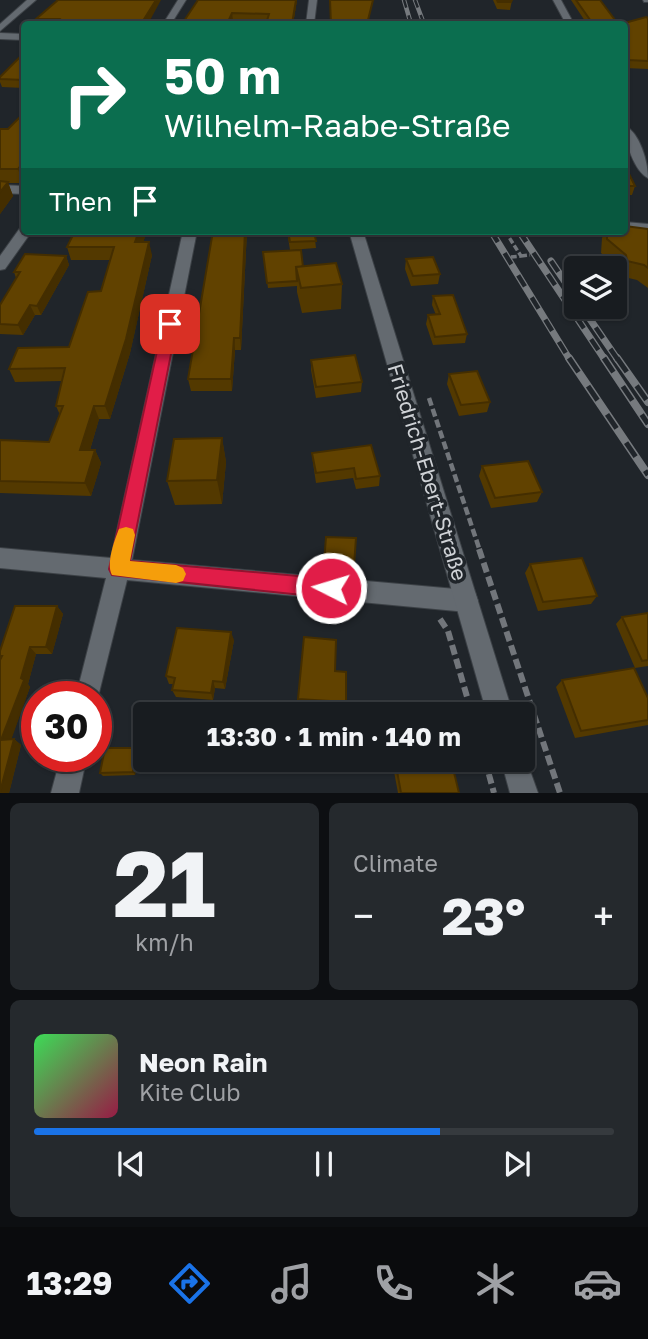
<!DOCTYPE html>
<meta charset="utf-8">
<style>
body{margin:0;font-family:"Golos Text",sans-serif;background:#25292d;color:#f1f3f6;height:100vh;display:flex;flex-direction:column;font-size:26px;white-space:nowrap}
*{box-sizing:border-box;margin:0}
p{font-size:23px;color:#9fa1a5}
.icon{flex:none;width:38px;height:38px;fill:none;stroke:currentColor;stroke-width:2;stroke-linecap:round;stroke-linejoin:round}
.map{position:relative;height:793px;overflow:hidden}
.side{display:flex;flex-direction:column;gap:10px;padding:10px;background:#0d0f12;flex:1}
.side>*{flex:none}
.guide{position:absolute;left:21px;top:21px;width:607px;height:214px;border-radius:7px;box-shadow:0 2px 5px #0004,0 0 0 2px #363a3e;background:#0b6e4f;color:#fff;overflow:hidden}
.tools{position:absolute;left:564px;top:256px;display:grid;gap:14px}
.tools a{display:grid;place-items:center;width:63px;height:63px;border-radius:7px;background:#181c20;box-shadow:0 2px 5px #0004,0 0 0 2px #363a3e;font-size:35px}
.speed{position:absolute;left:21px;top:681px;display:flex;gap:14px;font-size:35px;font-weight:700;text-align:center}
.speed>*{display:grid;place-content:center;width:91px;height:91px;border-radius:50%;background:#181c20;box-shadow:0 2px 5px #0004,0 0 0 2px #363a3e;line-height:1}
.speed .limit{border:10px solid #d22;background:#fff;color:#111}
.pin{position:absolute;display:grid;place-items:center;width:60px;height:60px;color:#fff;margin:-30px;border-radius:14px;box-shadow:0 4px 10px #0006}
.me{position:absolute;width:77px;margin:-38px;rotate:275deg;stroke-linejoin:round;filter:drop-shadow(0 0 5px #0008)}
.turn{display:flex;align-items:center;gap:24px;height:147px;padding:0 28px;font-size:32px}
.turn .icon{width:91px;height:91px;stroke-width:2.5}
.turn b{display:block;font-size:49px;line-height:60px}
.then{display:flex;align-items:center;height:66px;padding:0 28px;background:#0003;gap:14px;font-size:26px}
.big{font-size:52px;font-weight:700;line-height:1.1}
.side .tile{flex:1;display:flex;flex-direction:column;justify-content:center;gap:10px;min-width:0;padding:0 24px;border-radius:10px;background:#25292d}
.side .dial{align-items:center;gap:0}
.dial b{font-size:91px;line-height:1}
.song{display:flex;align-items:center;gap:21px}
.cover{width:84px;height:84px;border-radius:10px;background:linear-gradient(135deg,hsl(130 70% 55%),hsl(340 70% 35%))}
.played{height:7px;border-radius:4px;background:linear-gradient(90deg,#1a73e8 70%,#363a3e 70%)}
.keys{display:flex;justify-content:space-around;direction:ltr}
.heat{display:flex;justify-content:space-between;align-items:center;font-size:38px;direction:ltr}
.side .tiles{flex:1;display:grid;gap:10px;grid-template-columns:1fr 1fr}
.tile:last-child{grid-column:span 2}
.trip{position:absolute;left:133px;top:702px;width:402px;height:70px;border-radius:7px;background:#181c20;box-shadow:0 2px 5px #0004,0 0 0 2px #363a3e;font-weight:700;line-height:70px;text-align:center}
.tab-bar{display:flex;height:112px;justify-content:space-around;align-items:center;background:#0a0b0d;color:#9fa1a5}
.tab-bar .icon{width:49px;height:49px}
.tab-bar .current{color:#1a73e8}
.tab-bar b{font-size:32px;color:#f1f3f6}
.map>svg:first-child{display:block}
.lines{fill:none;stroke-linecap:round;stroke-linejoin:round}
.street-casing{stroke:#3c4146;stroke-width:2}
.secondary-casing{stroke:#3c4146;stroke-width:2}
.path-far2{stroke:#72767b;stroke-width:3.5;stroke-dasharray:6 2.5;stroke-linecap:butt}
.path-far1{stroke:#72767b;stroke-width:4.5;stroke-dasharray:8 3.5;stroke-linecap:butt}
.path{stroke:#72767b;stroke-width:6;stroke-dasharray:10 4.5;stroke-linecap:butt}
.street{fill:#646a70;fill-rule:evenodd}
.secondary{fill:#646a70;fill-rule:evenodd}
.rail-far2-casing{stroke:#767a7e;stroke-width:4.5}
.rail-far1-casing{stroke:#767a7e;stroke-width:7}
.rail-casing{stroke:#767a7e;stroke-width:8}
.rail-far2{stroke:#20252a;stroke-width:2.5;stroke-dasharray:8;stroke-linecap:butt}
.rail-far1{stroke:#20252a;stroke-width:4.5;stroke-dasharray:13;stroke-linecap:butt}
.rail{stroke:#20252a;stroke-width:5;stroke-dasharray:17;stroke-linecap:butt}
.wall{fill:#533900}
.shaded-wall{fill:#442e00}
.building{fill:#614200;stroke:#442e00;stroke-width:2}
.route{fill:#e11d48;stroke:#92132f;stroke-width:2}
.slow{fill:#f59e0b}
.labels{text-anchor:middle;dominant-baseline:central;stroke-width:7;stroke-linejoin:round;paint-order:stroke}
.street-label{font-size:21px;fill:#cfd2d6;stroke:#20252a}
</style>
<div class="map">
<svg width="648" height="793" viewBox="0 0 648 793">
<rect width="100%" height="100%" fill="#20252a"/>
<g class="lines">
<g class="street-casing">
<path id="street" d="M178 0H186L171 24H163Z
M309 0H317L314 24H306Z
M553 0H561L574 24H566Z
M643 0H648V2H644Z
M0 33 24 34V40L0 39Z
M625 126C640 133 648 162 648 178 634 171 624 140 625 126Z
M24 227V231H32L5 269 0 270V256L20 228Z
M183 231H197L132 560 467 590 475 593 478 601 475 609 467 612 127 580 96 705V696H76L106 578 0 568V548L111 558Z
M61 756H87L79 793H51Z"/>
</g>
<g class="secondary-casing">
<path id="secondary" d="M27 0H36L0 31V24Z
M0 185 24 186V194L0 193Z
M625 222 648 224V232L625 230Z
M349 231H363L513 714H487Z
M523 751 538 793H510L501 760H523Z"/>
</g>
<path class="path-far2" d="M505 231 521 256 511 257
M521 256 530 255"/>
<path class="path-far1" d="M429 398 480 551"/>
<path class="path" d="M479 549 560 793
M440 619 448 631 472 714
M96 748 104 714
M485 760 494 793"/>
<use href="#street" class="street"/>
<use href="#secondary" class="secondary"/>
<g class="rail-far2-casing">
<path id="rail-far2" d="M404 0 411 24
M415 0 424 24"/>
</g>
<g class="rail-far1-casing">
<path id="rail-far1" d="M491 231 570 360
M519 231 605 360
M551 261 576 298
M581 306 618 360"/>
</g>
<g class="rail-casing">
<path id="rail" d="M569 358 648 475
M604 358 648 424
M617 358 648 402"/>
</g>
<use href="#rail-far2" class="rail-far2"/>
<use href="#rail-far1" class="rail-far1"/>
<use href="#rail" class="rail"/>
</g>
<path class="wall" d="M58 0 148 24H38L36 19Z
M198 0H297L293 24H266L268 21 233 20 230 24H182Z
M493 0H512L510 10 497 9Z
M571 0H600L618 24H587Z
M648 18V69L625 68V24Z
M24 53V88L2 87 0 82V77Z
M0 129H8L23 183H8L13 196 0 214Z
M625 166 635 186 632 195H625Z
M648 229V288L637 280 620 276V270L601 253 602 238 605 231Z
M147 231 143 242 152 255 130 353 110 419H99L90 450H95L101 463 91 496 0 493V440L49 442 60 415 56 406 62 381 15 382 9 369 69 347 101 291 110 260H71L67 247Z
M247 231 241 350H235L232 391H191L188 379Z
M287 231H314L316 248 290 250Z
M263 252 303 267 342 284 341 309 302 313 297 292V286L268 288Z
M66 256 69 265 41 315H35L23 335 0 334V305L16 278 14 272Z
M406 259 440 274 438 284 411 286 405 269Z
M433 296 467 334 465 343 433 345 426 324 428 315H436L432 305Z
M311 360 362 382 361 392 316 398 311 370Z
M449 374 490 402 487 412 459 416 447 384Z
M222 438 226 462 222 504 175 505 167 481Z
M312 453 380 476 379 486 356 489 353 478 316 483 313 463Z
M482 466 542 492 537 502 491 508 479 476Z
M326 537 354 565V569L324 567Z
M530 564 597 596 591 604 538 611 525 573Z
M57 606 63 614 52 654H36L28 684 30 687 11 739H14L21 745 9 793H0V651Z
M648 613V666L635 668 616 624 622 617Z
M234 640 225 689 215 688 213 700 176 697 172 690 173 684H169L166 676Z
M335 671 346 672 345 709 299 706 298 699Z
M562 680 648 698V725L575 738 556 687Z
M140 751 135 775 103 776 100 773Z
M395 760 459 793H398L393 766Z"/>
<path class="shaded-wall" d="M156 0H161L148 24H141Z
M296 0H297L293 24H292Z
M232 13 233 20 230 24H227Z
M24 161V182L23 183 18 169Z
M8 182 13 196 0 214V192Z
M139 231H147L139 255 135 242Z
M245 231H247L241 350 240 338Z
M149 242 152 255 130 353 110 419 105 406Z
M66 256 69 265 41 315 37 306Z
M30 305 35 315 23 335 18 325Z
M234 338 235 350 232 391 231 379Z
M94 406 99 419 86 463 80 450Z
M222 438 226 462 222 504 217 480Z
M95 450 101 463 91 496 85 483Z
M57 606 63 614 52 654 46 647Z
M231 632 234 640 225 689 223 682Z
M30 647 36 654 28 684 30 687 9 746 1 740 21 678Z
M213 681 215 688 213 700 211 693Z
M14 739 21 745 9 793H0Z
M137 748 140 751 135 775 133 772Z"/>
<path class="building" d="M58 0H156L141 24H54L59 19H36Z
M198 0H296L292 24H266L269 14 232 13 227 24H182Z
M330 0H373L367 24H331Z
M497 0H512L511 2H498Z
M576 0H600L618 24H593Z
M646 17 648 18V61L628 60 625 56V24H621Z
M24 53V80L0 79V77Z
M24 113V161L18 169H0V129H8Z
M625 166 635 186H625Z
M0 181 8 182 0 192Z
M625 226 648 229V268L644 265 627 261 626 255 607 239V231H625Z
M75 231H139L135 242H149L126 339 105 406H94L80 450H95L85 483 0 481V440L49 442 63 406H56L65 368 9 369 18 348 69 347 88 292 101 291 114 247H67Z
M213 231H245L240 338H234L231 379H188Z
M288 231H314L316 241 290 242Z
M301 250 303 267H296L297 281 267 283 263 252Z
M25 254 66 256 37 306 30 305 18 325 0 324V305L20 272H14Z
M433 257 440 274 413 276 406 259Z
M336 263 342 284 301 288 296 267Z
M453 295 467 334 435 337 428 315 440 314 433 296Z
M355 355 362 382 316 387 311 360Z
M477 371 490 402 461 405 449 374Z
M222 438 217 480 167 481 174 439Z
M371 445 380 476 356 479 354 468 316 473 312 453Z
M528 461 542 492 495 498 482 466Z
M326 537 356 538 354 565 324 563Z
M582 558 597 596 543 602 530 564Z
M15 606H57L46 647H30L21 678 24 680 1 740 14 739 0 792V660L2 656H0V651Z
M648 613V660L642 661 622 617Z
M177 628 231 632 223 682 213 681 211 693 172 690 175 678 166 676Z
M304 637 336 640 335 671 346 672V702L298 699Z
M634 668 648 698V720L581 731 562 680Z
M105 748H137L133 772 100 773Z
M395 760H451L459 793H401Z"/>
<path class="route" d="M170 319 177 324 130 561 331 579 338 582 341 588 338 595 331 598 112 575 109 569 163 324Z"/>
<path class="slow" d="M126 527 133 529 135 535 130 561 176 565 183 568 186 574 183 581 176 583 112 575C106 564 114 541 119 529Z"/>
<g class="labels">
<g class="street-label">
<text transform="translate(428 472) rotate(73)">Friedrich-Ebert-Straße</text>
</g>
</g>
</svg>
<div class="tools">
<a><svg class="icon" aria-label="layers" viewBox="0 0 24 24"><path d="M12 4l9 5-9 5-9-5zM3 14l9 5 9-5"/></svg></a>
</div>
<div class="speed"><div class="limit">30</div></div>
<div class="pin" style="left:170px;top:324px;background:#d93025"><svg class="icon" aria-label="arrive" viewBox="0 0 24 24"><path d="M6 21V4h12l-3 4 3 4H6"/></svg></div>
<svg class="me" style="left:331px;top:588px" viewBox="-20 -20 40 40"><circle r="17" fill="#e11d48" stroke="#fff" stroke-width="3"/><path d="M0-11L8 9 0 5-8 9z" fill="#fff"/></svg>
<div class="trip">13:30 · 1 min · 140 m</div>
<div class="guide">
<div class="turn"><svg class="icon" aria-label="right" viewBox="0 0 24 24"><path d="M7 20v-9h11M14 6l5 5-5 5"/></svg><div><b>50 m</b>Wilhelm-Raabe-Straße</div></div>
<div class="then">Then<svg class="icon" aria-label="arrive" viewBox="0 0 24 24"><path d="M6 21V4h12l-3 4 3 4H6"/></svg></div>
</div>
</div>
<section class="side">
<div class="tiles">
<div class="tile dial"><b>21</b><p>km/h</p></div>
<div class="tile"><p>Climate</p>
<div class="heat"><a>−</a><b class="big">23°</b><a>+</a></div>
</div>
<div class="tile">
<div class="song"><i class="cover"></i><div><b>Neon Rain</b><p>Kite Club</p></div></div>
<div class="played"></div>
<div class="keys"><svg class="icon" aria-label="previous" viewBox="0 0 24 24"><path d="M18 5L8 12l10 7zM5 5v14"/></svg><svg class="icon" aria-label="pause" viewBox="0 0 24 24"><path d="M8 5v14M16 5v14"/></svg><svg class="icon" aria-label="next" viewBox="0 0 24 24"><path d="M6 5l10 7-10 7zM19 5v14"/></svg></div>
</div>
</div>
</section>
<nav class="tab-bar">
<b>13:29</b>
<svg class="icon current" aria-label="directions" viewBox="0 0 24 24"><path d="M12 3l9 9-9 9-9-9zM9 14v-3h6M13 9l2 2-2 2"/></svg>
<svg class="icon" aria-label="music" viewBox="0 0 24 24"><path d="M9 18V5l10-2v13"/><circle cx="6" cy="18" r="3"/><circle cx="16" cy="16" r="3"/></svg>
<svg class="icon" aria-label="phone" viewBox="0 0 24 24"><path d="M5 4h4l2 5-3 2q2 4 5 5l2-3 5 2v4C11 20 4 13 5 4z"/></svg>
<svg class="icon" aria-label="climate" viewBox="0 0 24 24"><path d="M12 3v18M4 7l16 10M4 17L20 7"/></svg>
<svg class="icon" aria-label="car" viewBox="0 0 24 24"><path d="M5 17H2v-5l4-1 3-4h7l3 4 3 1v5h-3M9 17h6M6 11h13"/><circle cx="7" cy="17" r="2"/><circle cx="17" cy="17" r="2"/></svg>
</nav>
